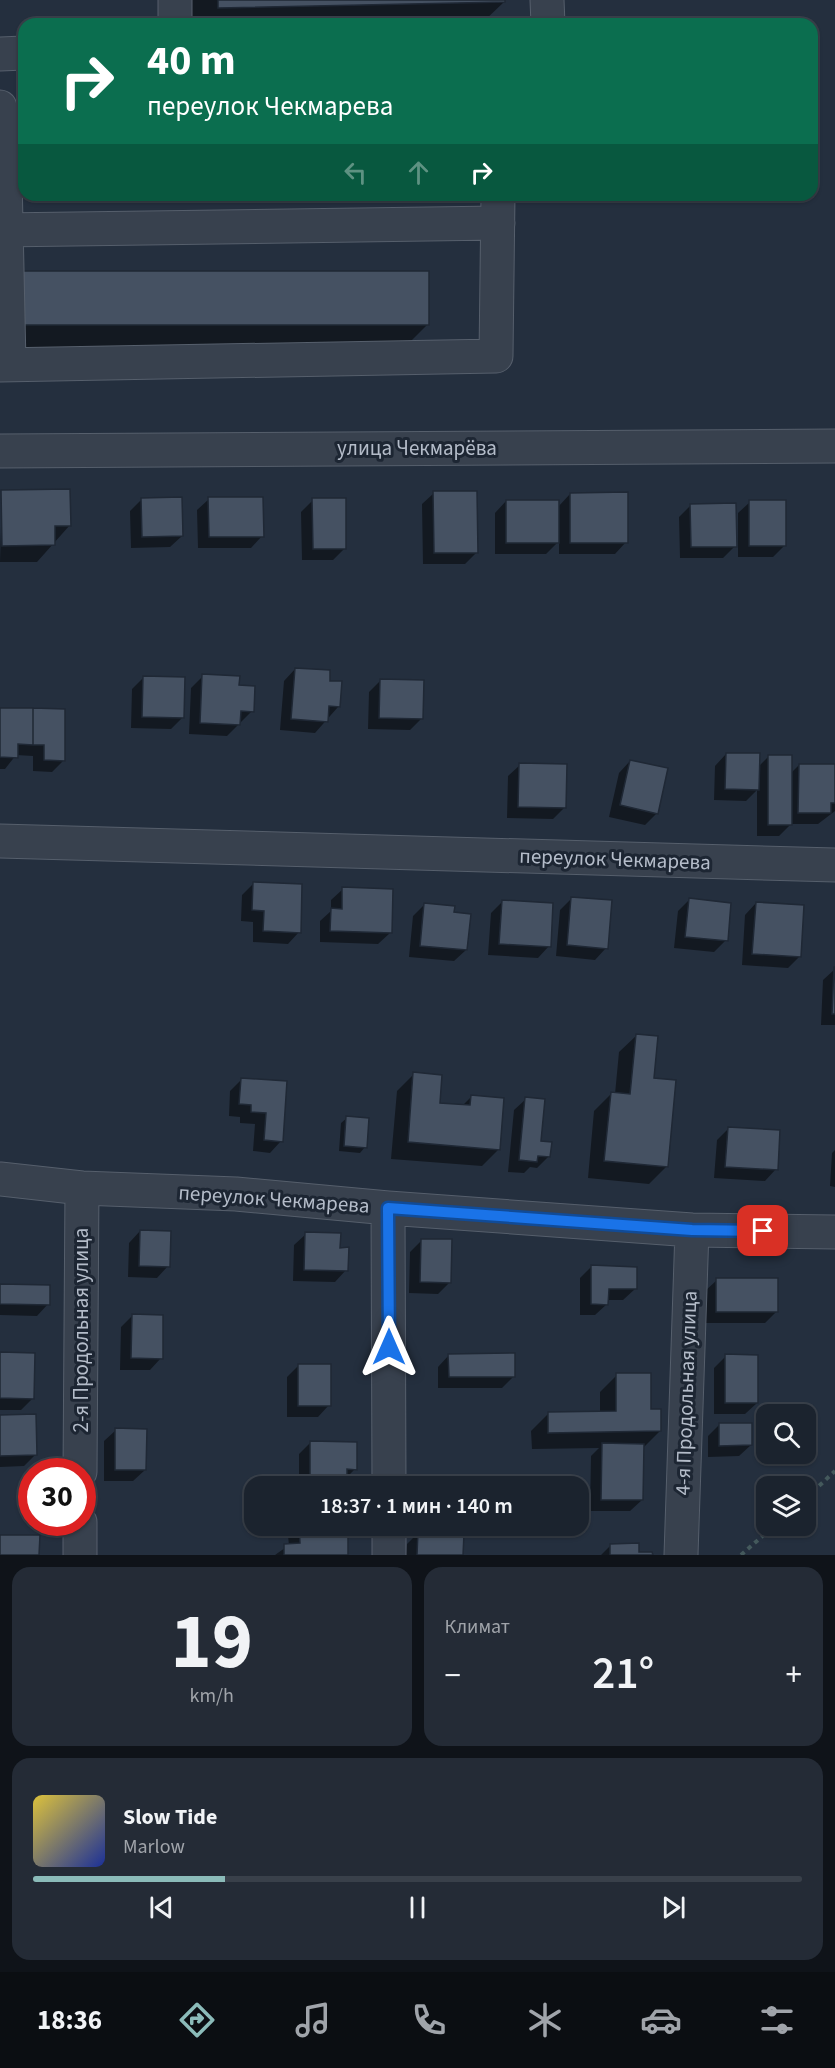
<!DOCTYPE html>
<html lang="ru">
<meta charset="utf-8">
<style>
body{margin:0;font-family:"Source Sans 3",sans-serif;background:#242b36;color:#f1f3f6;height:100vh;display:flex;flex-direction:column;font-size:22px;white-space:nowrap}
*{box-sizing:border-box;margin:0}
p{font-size:20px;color:#a0a4aa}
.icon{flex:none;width:33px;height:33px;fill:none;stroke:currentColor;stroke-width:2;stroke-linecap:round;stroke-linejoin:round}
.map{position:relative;height:1555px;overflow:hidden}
.side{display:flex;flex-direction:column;gap:12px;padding:12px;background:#0f1319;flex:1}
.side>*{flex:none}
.hud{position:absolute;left:18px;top:18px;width:800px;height:183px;border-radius:18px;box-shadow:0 2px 4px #0004,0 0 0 2px #39404a;background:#0b6e4f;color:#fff;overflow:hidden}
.tools{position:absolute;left:756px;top:1404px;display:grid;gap:12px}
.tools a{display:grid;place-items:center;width:60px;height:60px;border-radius:12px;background:#1b232e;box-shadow:0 2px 4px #0004,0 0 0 2px #39404a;font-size:30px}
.speed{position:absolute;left:18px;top:1458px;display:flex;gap:12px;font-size:30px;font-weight:700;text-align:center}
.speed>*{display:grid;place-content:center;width:78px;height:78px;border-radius:50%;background:#1b232e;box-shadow:0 2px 4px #0004,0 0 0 2px #39404a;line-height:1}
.speed .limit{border:9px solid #d22;background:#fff;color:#111}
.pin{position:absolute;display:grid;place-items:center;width:51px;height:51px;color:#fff;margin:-26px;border-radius:12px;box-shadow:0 3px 9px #0006}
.me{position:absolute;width:66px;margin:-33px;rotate:0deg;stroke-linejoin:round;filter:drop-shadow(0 0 4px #0008)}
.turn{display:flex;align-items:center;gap:21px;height:126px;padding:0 30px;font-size:27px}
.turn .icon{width:78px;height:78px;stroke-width:2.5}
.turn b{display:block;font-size:42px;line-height:51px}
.lanes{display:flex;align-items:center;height:57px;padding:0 30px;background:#0003;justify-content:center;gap:30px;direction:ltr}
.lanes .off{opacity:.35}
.big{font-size:45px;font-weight:600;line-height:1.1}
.side .widget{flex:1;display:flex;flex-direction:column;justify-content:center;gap:9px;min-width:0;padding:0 21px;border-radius:18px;background:#242b36}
.side .dial{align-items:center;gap:0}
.dial b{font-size:78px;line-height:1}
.song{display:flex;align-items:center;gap:18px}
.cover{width:72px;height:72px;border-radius:9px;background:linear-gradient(135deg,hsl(50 70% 55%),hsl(230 70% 35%))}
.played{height:6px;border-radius:3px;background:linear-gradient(90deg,#8bbbb9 25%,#39404a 25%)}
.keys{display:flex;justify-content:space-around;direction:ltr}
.heat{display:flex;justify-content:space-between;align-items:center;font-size:33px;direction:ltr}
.side .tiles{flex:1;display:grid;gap:12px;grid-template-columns:1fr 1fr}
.widget:last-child{grid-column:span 2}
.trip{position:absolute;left:244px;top:1476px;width:345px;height:60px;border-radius:18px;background:#1b232e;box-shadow:0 2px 4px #0004,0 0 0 2px #39404a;font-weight:600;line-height:60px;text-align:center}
.tabs{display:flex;height:96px;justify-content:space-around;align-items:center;background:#0b0e12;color:#a0a4aa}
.tabs .icon{width:42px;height:42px}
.tabs .selected{color:#8bbbb9}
.tabs b{font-size:27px;color:#f1f3f6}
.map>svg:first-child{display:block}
.shadow{fill:#0007}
.building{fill:#455162;stroke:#1f2835;stroke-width:1.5}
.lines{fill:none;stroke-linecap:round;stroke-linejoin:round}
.minor-casing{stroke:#565f6c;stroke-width:35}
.path{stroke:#44595c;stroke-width:4;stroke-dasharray:4.5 4.5;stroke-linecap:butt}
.minor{stroke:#38414e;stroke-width:33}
.route-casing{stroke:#114b97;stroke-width:15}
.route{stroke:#1a73e8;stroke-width:10}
.labels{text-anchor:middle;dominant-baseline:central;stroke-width:6;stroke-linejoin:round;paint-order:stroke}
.street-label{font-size:21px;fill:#b4bcc9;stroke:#1d2633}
</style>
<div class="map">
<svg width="835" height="1555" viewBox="0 0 835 1555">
<rect width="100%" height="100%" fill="#242f3e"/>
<path class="shadow" d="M188 0H504V2L481 24H188Z
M0 285 427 325 397 355H0Z
M2 492 70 525 37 562H0Z
M434 493 477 552 465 564H423L422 504Z
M570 494 626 542 615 554H559V541L546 554H495V513L506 501 558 507Z
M142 499 182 536 170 547 131 548 130 511Z
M209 499 262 536 251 548H198L197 510Z
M313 500 345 548 333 560H302L301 512Z
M750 502 784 546 773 557H738V513Z
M691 505 735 546 723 558H680L679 517Z
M295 669 328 682 338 707 315 733 280 730 284 681Z
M203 676 237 686 252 711 227 736 189 734 191 688Z
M143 678 183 717 171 729 131 728 132 689Z
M381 680 422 718 410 730 368 729 369 692Z
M0 710 64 760 52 772 33 771V756L16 755 5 769H0Z
M726 754 758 767 768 757 790 774 799 765 835 766V811L818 824H791L779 836H757V790L746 801 714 800 715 766Z
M630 761 657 813 645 825 609 817 619 773Z
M520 765 565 807 553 819 507 818 508 776Z
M254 883 299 932 288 944 253 942V922L241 921 242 895Z
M343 889 390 933 378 944 320 942V921L331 911V900Z
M572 898 606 948 595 960 556 956 560 910Z
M689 900 726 940 714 952 674 948 678 911Z
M503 901 549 946 538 958 488 955 491 913Z
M756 903 800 956 788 968 742 965 745 915Z
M424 905 453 914 466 950 454 961 409 957 413 916Z
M835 969V1025H821L823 980Z
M637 1035 652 1079 666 1167 649 1184 588 1178 594 1111 611 1094H615L619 1052Z
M414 1074 438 1104 462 1106 471 1097 499 1149 482 1166 391 1159 397 1091Z
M242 1079 285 1082 281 1141 270 1153 253 1151 255 1124 240 1123V1117L229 1116 230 1091Z
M526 1099 539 1142 549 1156 537 1168 530 1167 524 1173 508 1172 514 1110Z
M347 1118 365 1147 360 1153 339 1151 341 1123Z
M729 1128 776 1169 765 1181 714 1178 717 1140Z
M835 1150V1187L830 1186 832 1153Z
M140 1231 168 1266 157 1278 128 1277 129 1243Z
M306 1234 338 1249 346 1270 335 1282 293 1281 294 1245Z
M422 1240 450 1282 438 1294 409 1293 410 1252Z
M591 1267 635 1289 623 1300H607V1304L595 1315H580V1278Z
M717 1280 777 1311 765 1323H705V1291Z
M0 1286 48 1304 37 1316 0 1315Z
M132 1316 161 1358 150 1370H120L121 1327Z
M0 1354 33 1398 21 1410H0Z
M449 1355 514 1376 502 1388H438V1367Z
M726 1356 757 1403 745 1414H714V1368Z
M299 1365 329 1405 318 1417H287V1377Z
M617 1375 650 1411 660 1431 643 1448 642 1500 630 1511H590L591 1456 599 1448 532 1449 531 1431 548 1414 600 1413V1392Z
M0 1417 36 1454 24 1466 0 1467Z
M719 1425 751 1445 739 1456 708 1457V1436Z
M116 1430 145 1470 133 1481H104V1441Z
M310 1443 355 1469 345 1479V1486H299V1454Z
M299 1526H346V1555H275L289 1545 288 1536Z
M418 1533 461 1555H406L407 1544Z
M611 1545 637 1554 651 1555H601Z"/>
<path class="building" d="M218 0H505V2L218 8Z
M12 271H429V325H12Z
M70 489 71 526H55V545L2 546 1 490Z
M433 491H477L478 553H434Z
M628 492V543H570V493Z
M182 497 183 536 142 537 141 498Z
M208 497H263L264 537H209Z
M312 498H346V549H313Z
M506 500H559V543H506Z
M749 500H786V546H749Z
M736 503 737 547H691L690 504Z
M295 668 330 670V681H342L340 707 329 706 328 722 291 719Z
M202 674 240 676 239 685 255 686 254 712 241 711 240 725 200 723Z
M143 676 185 677 184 718 142 717Z
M380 679 424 680 423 719 379 718Z
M0 708H33V745L18 744V758L0 757Z
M33 708 65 709V761L44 760V745H33Z
M726 753H760L759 790 725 789Z
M768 755H792V825H768Z
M630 760 668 768 658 814 620 805Z
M519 763 567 764 566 808 518 807Z
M799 764H835V803H831V813H798Z
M253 882 302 884 301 933 263 931 264 911 252 910Z
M342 887 393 889 392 933 330 931 331 908 342 909Z
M571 897 612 900 608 949 567 945Z
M689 898 731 903 728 941 685 937Z
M502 900 553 903 551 947 499 944Z
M756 902 804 905 801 957 752 954Z
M424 903 455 906 454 912 471 914 467 950 420 946Z
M834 967H835V1014H832Z
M636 1034 658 1036 654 1078 676 1080 668 1167 604 1161 611 1092 630 1094Z
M413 1072 442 1075 440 1103 470 1105 471 1095 504 1098 500 1150 408 1142Z
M241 1078 287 1081 283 1142 264 1140 266 1113 251 1112V1105L239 1104Z
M525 1097 545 1099 541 1141 552 1142 550 1157 538 1156 537 1162 519 1160Z
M346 1116 369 1118 367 1148 344 1146Z
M728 1127 780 1130 778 1170 725 1167Z
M140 1230 171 1231 170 1267 139 1266Z
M305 1232 341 1233 340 1248 349 1247 348 1271 304 1270Z
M421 1239H452L451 1283 420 1282Z
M591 1265 637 1267V1289H609L608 1305 591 1304Z
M716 1278H778V1312H716Z
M0 1284 50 1285V1305L0 1304Z
M132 1314 163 1315V1359L131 1358Z
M0 1352 35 1353 34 1399 0 1398Z
M515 1353V1377H449L448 1354Z
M725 1354 758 1355V1403H725Z
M298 1364H331V1406H298Z
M616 1373H651V1409H661V1431L548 1433V1412L616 1411Z
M36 1414 37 1455 0 1456V1415Z
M719 1423H752V1445L719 1446Z
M115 1428 147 1429 146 1470H115Z
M310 1441 357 1442V1470L347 1469V1486H310Z
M602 1443 644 1444 643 1500H601Z
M299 1526H348V1555H284V1544L300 1543Z
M418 1531 464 1534 463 1555H417Z
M0 1535H40L39 1555H0Z
M639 1543V1552H652L653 1555H610V1544Z"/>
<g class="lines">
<g class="minor-casing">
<path id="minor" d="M175 0V24
M547 0 548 24
M0 54 24 53
M0 107 4 129 9 364
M0 230 498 223
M0 365 496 356 498 195
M0 451 835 446
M0 841 835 865
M0 1179 82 1188 236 1194 388 1208 692 1230 835 1232
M388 1208 389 1486
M80 1472 82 1188
M389 1526V1555
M80 1555V1522
M681 1555 692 1230"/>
</g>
<path class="path" d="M806 1498 835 1471
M741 1555 774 1526"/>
<use href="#minor" class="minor"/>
</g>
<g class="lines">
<g class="route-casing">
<path id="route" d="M389 1347 388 1208 692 1230 763 1231"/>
</g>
<use href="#route" class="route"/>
</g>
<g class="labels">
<g class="street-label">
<text x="417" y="448">улица Чекмарёва</text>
<text transform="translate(615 859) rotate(2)">переулок Чекмарева</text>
<text transform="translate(274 1199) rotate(4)">переулок Чекмарева</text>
<text transform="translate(81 1330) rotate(-90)">2-я Продольная улица</text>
<text transform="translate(686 1393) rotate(-88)">4-я Продольная улица</text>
</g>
</g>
</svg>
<div class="tools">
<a><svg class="icon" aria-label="search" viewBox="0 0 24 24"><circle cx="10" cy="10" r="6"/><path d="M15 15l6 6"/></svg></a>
<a><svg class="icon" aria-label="layers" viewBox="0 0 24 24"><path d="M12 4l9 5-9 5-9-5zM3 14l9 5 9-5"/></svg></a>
</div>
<div class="speed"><div class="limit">30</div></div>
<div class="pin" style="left:763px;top:1231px;background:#d93025"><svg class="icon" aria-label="arrive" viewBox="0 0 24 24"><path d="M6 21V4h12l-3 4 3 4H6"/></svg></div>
<svg class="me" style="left:389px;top:1347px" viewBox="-20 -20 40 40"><path d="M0-17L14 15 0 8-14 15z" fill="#1a73e8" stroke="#fff" stroke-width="4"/></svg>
<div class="trip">18:37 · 1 мин · 140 m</div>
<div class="hud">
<div class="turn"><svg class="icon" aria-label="right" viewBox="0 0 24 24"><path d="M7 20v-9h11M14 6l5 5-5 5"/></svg><div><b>40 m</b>переулок Чекмарева</div></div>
<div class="lanes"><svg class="icon off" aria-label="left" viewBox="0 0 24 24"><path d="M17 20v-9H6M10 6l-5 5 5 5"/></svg><svg class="icon off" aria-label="ahead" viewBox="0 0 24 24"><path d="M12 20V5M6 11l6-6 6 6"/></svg><svg class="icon" aria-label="right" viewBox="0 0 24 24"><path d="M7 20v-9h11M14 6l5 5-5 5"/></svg></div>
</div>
</div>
<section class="side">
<div class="tiles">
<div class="widget dial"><b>19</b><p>km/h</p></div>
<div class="widget"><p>Климат</p>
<div class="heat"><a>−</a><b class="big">21°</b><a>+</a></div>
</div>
<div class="widget">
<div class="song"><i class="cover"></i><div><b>Slow Tide</b><p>Marlow</p></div></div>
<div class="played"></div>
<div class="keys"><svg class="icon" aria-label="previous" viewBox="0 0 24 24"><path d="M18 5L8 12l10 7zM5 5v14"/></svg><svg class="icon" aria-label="pause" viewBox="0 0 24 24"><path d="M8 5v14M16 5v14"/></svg><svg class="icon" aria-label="next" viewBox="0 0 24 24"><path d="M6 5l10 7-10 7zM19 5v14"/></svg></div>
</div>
</div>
</section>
<nav class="tabs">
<b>18:36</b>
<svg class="icon selected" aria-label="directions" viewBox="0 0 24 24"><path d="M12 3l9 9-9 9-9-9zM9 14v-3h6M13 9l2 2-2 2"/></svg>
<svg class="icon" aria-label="music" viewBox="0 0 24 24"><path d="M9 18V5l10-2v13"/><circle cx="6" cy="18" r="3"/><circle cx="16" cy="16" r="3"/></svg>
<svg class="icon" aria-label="phone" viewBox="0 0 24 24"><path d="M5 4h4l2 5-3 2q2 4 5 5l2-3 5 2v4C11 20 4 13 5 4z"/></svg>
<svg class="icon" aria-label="climate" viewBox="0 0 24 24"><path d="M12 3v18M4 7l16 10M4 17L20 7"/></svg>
<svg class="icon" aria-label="car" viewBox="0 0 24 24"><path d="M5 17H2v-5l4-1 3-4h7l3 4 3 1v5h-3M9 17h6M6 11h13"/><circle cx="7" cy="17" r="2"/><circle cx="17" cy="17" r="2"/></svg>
<svg class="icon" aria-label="filters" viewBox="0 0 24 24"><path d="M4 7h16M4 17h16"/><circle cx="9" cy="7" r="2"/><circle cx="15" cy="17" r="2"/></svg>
</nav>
